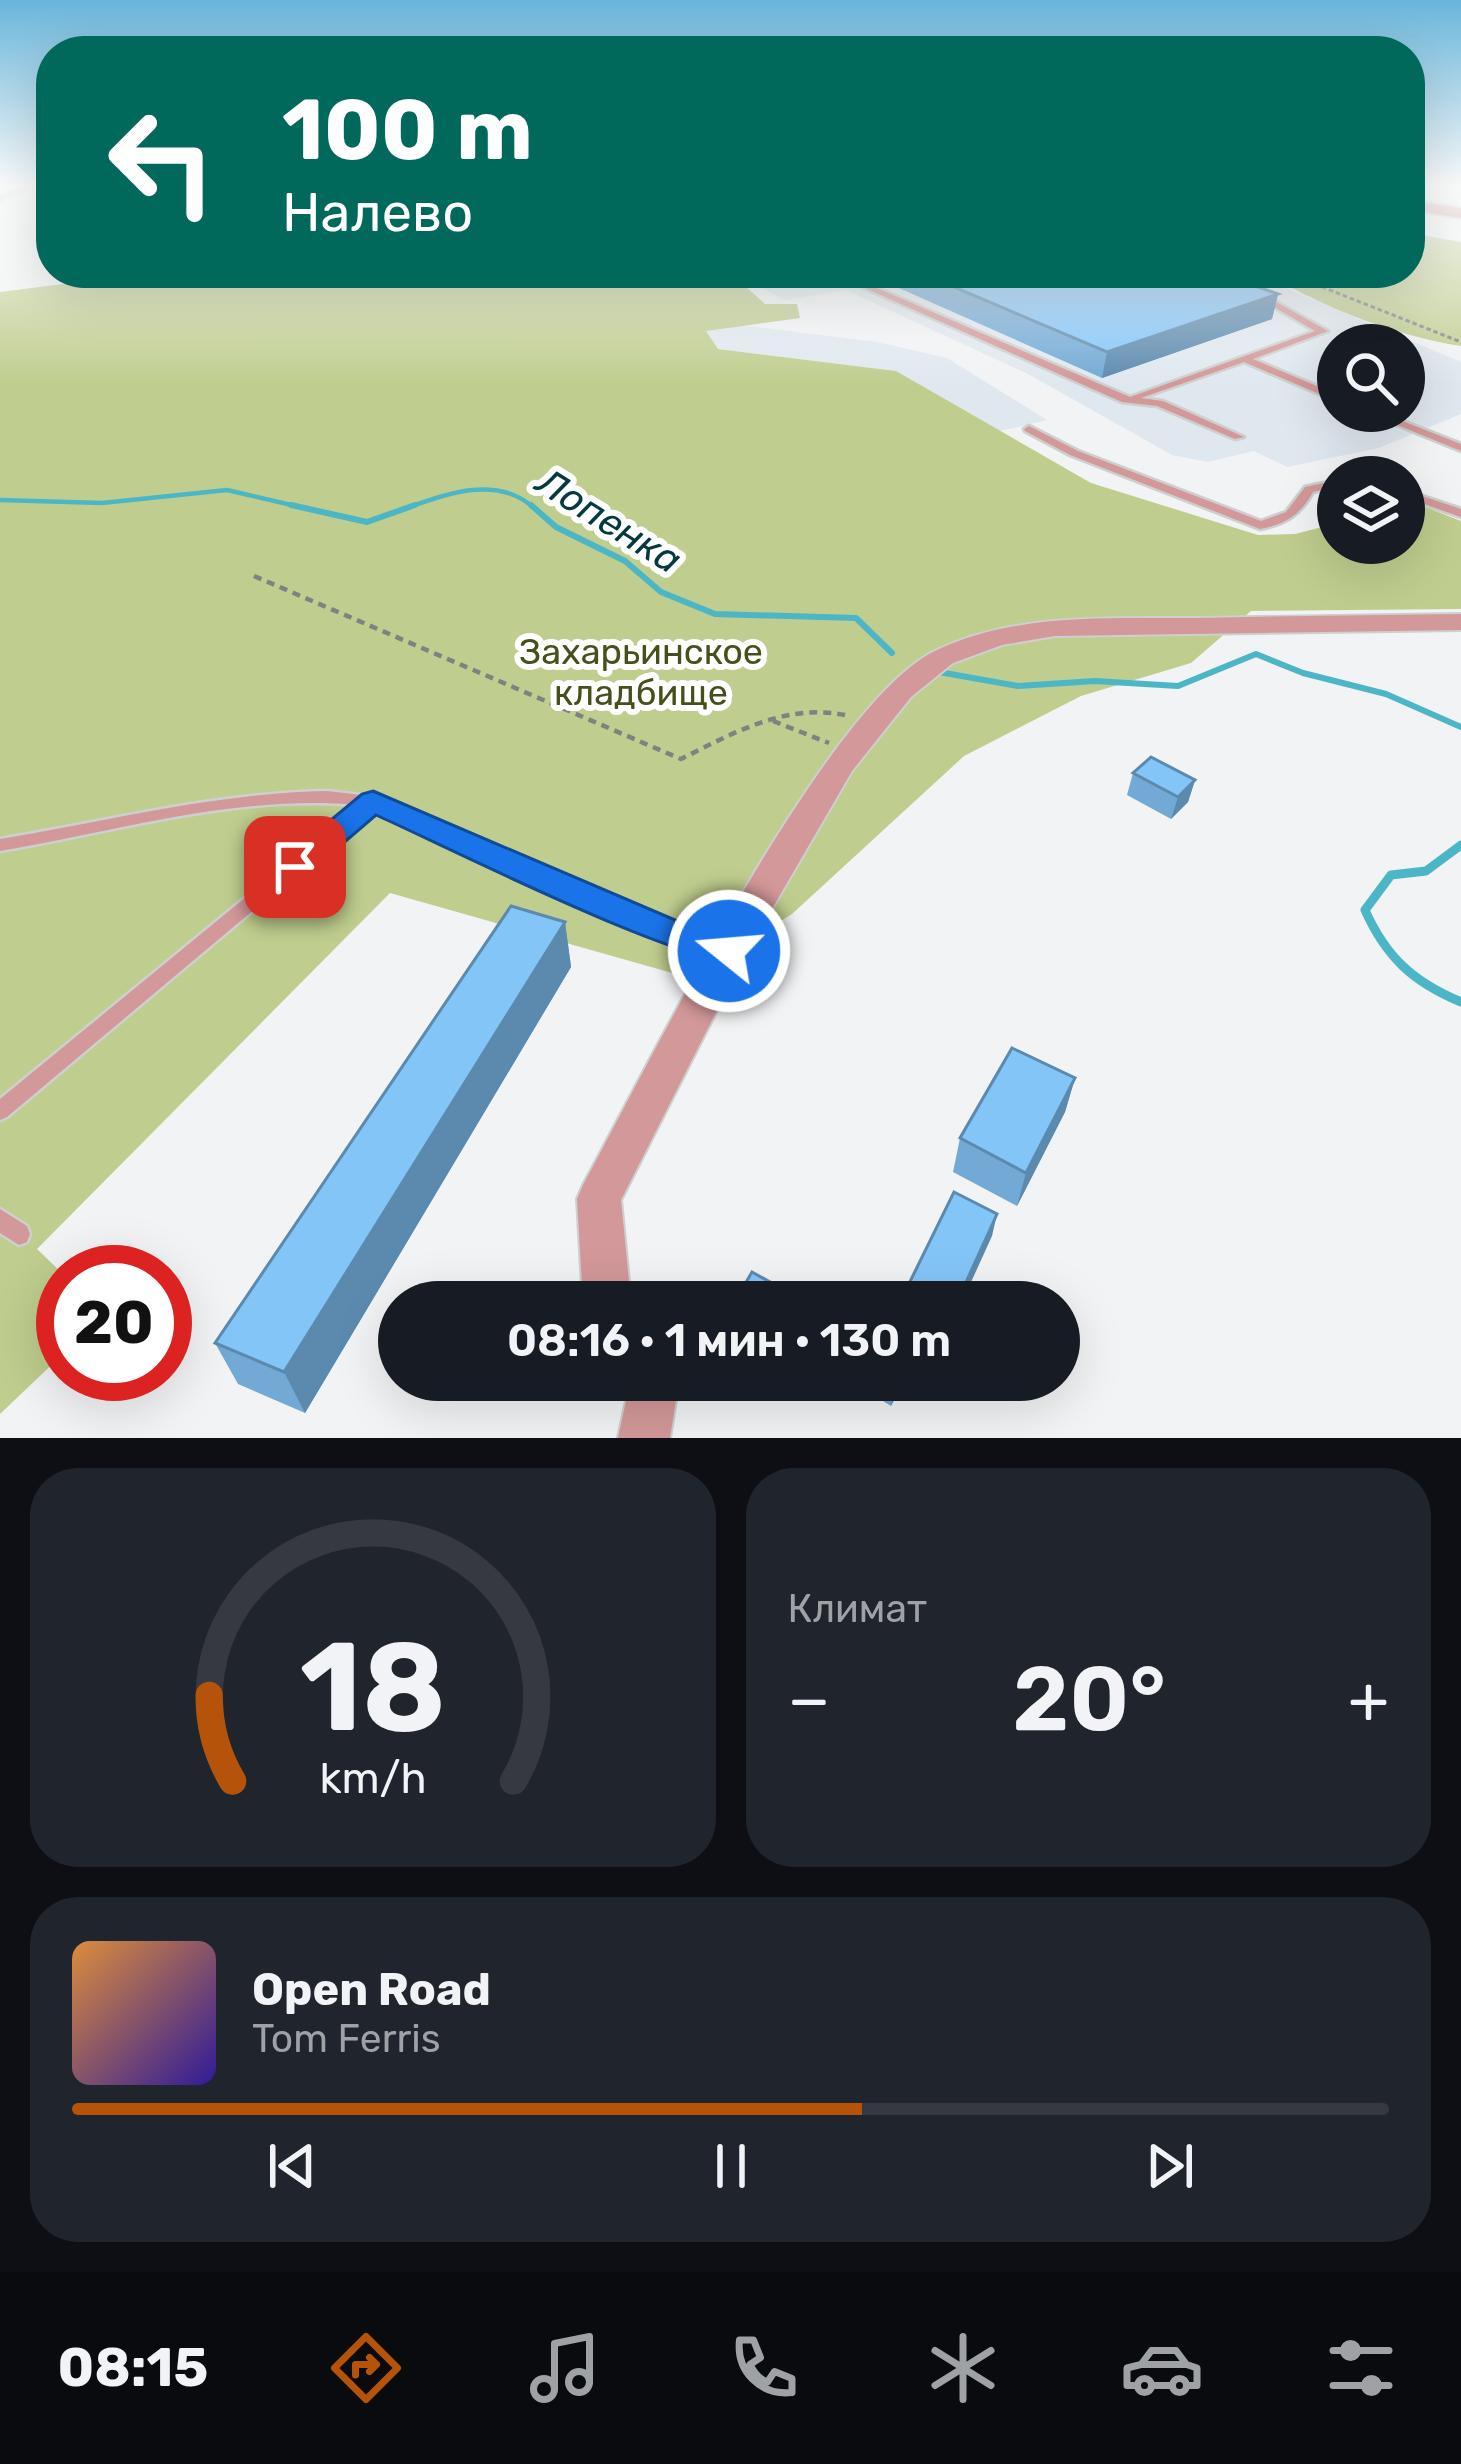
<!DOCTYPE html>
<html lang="ru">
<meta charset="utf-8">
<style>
body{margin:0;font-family:Rubik,sans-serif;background:#20242c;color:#f1f3f6;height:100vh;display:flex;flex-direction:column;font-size:45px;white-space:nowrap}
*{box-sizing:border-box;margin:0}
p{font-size:39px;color:#9ea1a6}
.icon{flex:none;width:66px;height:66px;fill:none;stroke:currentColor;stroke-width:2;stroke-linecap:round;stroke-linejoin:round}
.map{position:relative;height:1438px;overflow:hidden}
.drawer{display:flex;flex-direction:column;gap:30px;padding:30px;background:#0d0f14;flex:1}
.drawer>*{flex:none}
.top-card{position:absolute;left:36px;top:36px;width:1389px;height:252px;border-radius:48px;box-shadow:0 12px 48px #0002;background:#00695c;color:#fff;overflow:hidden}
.fabs{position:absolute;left:1317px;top:324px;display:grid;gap:24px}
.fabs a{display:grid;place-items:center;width:108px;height:108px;border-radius:50%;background:#171b24;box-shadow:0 12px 48px #0002;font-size:60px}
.speed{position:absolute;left:36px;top:1245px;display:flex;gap:24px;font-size:60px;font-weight:700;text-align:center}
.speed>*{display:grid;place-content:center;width:156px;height:156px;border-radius:50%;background:#171b24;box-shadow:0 12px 48px #0002;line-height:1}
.speed .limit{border:18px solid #d22;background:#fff;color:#111}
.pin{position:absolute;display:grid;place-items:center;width:102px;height:102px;color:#fff;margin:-51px;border-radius:24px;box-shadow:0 6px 18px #0006}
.me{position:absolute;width:132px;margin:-66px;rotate:287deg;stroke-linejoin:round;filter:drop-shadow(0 0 9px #0008)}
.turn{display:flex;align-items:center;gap:42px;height:252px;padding:0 48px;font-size:54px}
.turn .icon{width:156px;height:156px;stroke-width:2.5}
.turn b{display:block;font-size:84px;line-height:102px}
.big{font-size:90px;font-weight:600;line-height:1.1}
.drawer .tile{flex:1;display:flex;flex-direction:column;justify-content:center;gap:18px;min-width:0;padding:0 42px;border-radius:48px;background:#20242c}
.drawer .dial{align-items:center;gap:0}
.dial svg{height:312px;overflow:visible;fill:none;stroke:#363941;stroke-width:7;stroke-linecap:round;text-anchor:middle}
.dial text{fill:#f1f3f6;stroke:none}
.song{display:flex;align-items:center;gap:36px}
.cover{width:144px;height:144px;border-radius:18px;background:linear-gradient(135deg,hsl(30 70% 55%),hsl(250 70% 35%))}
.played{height:12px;border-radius:6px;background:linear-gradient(90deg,#b45309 60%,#363941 60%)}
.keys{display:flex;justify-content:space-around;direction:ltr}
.heat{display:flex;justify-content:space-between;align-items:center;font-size:66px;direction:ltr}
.drawer .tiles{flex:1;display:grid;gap:30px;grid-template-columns:1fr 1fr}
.tile:last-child{grid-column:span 2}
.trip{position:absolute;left:378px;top:1281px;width:702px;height:120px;border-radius:60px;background:#171b24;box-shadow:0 12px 48px #0002;font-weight:600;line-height:120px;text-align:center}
.menu{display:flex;height:192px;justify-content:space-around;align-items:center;background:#090b0e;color:#9ea1a6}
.menu .icon{width:84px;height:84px}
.menu .selected{color:#b45309}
.menu b{font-size:54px;color:#f1f3f6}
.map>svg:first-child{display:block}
.built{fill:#e0e8ef;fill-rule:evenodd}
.green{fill:#bfcd8e}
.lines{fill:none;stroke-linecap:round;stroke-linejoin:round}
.stream-far2{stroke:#4bb6c5;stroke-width:4.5}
.stream-far1{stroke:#4bb6c5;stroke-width:6}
.stream{stroke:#4bb6c5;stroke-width:9}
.service-casing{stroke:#cecfcf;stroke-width:5}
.minor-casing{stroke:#cecfcf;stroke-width:4}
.secondary-casing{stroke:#cecfcf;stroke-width:4}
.path-far1{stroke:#808181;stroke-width:3;stroke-dasharray:4.5 3;stroke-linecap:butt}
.path{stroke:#808181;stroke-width:4.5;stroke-dasharray:8 6;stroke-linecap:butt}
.service{fill:#d39899;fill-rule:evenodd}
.minor{fill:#d39899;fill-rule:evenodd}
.secondary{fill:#bf6a6e;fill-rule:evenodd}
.wall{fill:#72a9d5}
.shaded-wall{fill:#5c8aae}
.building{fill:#84c5f8;stroke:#5c8aae;stroke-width:3}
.route{fill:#1a73e8;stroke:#114b97;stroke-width:3}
.labels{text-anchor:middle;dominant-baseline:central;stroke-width:12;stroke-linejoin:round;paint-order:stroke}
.park-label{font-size:36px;fill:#47501a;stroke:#fff}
.water-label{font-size:39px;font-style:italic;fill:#05393f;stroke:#fff}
</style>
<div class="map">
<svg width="1461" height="1438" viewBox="0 0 1461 1438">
<rect width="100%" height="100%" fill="#f2f3f4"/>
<path class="built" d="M732 273H1249L1461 362V414L1379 448 1287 467 1254 451 1208 462 1172 455 1028 374 846 290 785 300ZM1338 345H1404V411H1338Z
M732 324 877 342 947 358 1047 420 997 432 896 371 718 349 705 331Z"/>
<path class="green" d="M1410 233 1461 242V346C1394 335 1324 308 1266 273H1410Z
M150 273H718L736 278 765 304H797L800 318 706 331 718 349 896 371 1091 483 1258 535 1295 534 1338 523V543H1404V506L1415 503 1461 521V609L1251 611 1191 663 1081 696 964 756 792 914 690 978 390 893 37 1249 63 1274V1354L0 1414V292Z"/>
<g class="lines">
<path class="stream-far2" d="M0 500 102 503 227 490 304 508
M407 508C447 493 498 475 534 508"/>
<path class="stream-far1" d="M291 505 367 522 415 505
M531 505 556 527 625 561 661 592 715 614 856 618 892 653
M939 672 1018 686 1095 681 1178 686 1256 654 1303 673 1386 694 1461 727"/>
<path class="stream" d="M1461 845 1426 871 1391 875 1365 910C1386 957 1413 982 1461 1002"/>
<g class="service-casing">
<path id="service" d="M29 184H39L0 200V195Z
M831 273H842L1130 397 1315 331 1253 295 1260 293 1328 331 1253 359 1338 395V402L1244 362 1141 398 1163 401 1244 437 1235 439 1157 406 1122 402Z
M1363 411H1377L1461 444V451Z
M1029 426 1078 451 1261 521 1286 512 1305 487 1338 480V486L1313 492C1300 515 1286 524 1260 529L1070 455 1025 431 1024 429Z
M1404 490 1461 509V517L1404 497Z
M327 791 379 797 692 934 736 946 738 951 736 956 729 958 682 945 375 808 7 1117 0 1120V1099L358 805C237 794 118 831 0 851V839C109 821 215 793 327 791Z
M0 1209 27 1226 30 1234 27 1242 19 1245 0 1233Z"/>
</g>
<g class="minor-casing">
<path id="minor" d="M1461 614V630L1055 636 1002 645 953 663 911 697 852 771 744 957 621 1200 631 1302H583L577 1199 583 1185C647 1068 827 700 937 650 1018 612 1110 619 1197 618 1285 616 1373 615 1461 614Z
M617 1380H668L676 1400 670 1438H618L626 1401Z"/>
</g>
<g class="secondary-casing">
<path id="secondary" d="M1410 200 1461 208V218L1410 210Z"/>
</g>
<path class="path-far1" d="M1287 273 1461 342"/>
<path class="path" d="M254 576 681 759C733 733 786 703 845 715
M773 721 829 743"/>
<use href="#service" class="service"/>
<use href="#minor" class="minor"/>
<use href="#secondary" class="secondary"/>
</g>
<path class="wall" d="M865 273H1218L1278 294 1272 319 1102 378Z
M1133 773 1195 780 1188 802 1171 819 1127 795Z
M565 922 571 967 305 1413 238 1384 215 1343Z
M1075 1078 1065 1112 1017 1206 953 1172 960 1138Z
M853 1380H904L891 1406 853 1382Z"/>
<path class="shaded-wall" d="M1278 294 1272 319 1102 378 1107 352Z
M1195 780 1188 802 1171 819 1178 797Z
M565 922 571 967 305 1413 284 1372Z
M1075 1078 1065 1112 1017 1206 1026 1173Z
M997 1214 992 1236 962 1302H957Z
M897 1380H904L891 1406 895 1386Z"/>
<path class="building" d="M921 273H1218L1278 294 1107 352Z
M1151 757 1195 780 1178 797 1133 773Z
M511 906 565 922 284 1372 215 1343Z
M1012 1048 1075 1078 1026 1173 960 1138Z
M954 1192 997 1214 957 1302H887L890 1296 900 1302Z
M752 1272 806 1302H748L738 1296Z"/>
<linearGradient id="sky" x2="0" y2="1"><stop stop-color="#69b5da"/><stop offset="0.48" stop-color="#f9fafa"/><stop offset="1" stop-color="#f9fafa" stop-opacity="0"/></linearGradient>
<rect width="1461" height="385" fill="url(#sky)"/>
<path class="route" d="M373 791 696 929 741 942 745 951 741 960C698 974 433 840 376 815L306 875H284L279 867 284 859 362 794Z"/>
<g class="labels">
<g class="park-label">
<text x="641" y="651">Захарьинское<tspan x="641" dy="41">кладбище</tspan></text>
</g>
<g class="water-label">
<text transform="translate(609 521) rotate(32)">Лопенка</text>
</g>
</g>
</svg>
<div class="fabs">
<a><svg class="icon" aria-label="search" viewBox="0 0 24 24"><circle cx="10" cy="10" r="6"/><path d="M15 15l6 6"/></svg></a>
<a><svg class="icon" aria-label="layers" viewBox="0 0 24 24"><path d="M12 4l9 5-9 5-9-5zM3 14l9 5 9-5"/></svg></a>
</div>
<div class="speed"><div class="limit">20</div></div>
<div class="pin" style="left:295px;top:867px;background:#d93025"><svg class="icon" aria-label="arrive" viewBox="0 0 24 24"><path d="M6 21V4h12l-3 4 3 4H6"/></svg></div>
<svg class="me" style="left:729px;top:951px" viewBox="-20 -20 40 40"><circle r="17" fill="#1a73e8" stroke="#fff" stroke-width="3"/><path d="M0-11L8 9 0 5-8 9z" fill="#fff"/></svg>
<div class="trip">08:16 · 1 мин · 130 m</div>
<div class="top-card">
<div class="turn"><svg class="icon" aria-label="left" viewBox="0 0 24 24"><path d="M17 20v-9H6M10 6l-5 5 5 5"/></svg><div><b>100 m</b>Налево</div></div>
</div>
</div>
<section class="drawer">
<div class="tiles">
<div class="tile dial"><svg viewBox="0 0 100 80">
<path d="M14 69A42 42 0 1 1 86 69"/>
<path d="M14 69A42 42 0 0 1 8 47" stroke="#b45309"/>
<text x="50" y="56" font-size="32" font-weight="700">18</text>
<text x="50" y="72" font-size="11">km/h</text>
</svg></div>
<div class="tile"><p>Климат</p>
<div class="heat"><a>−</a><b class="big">20°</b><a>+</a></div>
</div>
<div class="tile">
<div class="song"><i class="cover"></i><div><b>Open Road</b><p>Tom Ferris</p></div></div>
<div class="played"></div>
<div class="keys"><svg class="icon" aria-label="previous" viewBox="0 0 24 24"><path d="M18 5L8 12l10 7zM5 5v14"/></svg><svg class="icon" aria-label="pause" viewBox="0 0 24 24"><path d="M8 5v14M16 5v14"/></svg><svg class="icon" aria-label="next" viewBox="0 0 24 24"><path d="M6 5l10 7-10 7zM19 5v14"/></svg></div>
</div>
</div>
</section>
<nav class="menu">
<b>08:15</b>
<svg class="icon selected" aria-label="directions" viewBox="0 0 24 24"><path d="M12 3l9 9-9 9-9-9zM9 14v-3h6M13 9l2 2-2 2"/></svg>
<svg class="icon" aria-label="music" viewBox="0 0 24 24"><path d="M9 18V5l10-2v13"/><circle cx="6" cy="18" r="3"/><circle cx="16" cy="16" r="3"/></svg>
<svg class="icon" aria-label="phone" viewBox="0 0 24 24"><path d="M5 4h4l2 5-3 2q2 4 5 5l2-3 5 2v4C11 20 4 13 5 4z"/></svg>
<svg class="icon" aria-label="climate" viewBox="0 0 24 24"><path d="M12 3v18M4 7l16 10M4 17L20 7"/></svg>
<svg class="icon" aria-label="car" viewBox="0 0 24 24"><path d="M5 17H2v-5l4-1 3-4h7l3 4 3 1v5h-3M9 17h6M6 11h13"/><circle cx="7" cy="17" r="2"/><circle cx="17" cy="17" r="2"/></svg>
<svg class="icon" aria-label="filters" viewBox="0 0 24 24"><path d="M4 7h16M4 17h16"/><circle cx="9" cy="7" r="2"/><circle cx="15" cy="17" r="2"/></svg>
</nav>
